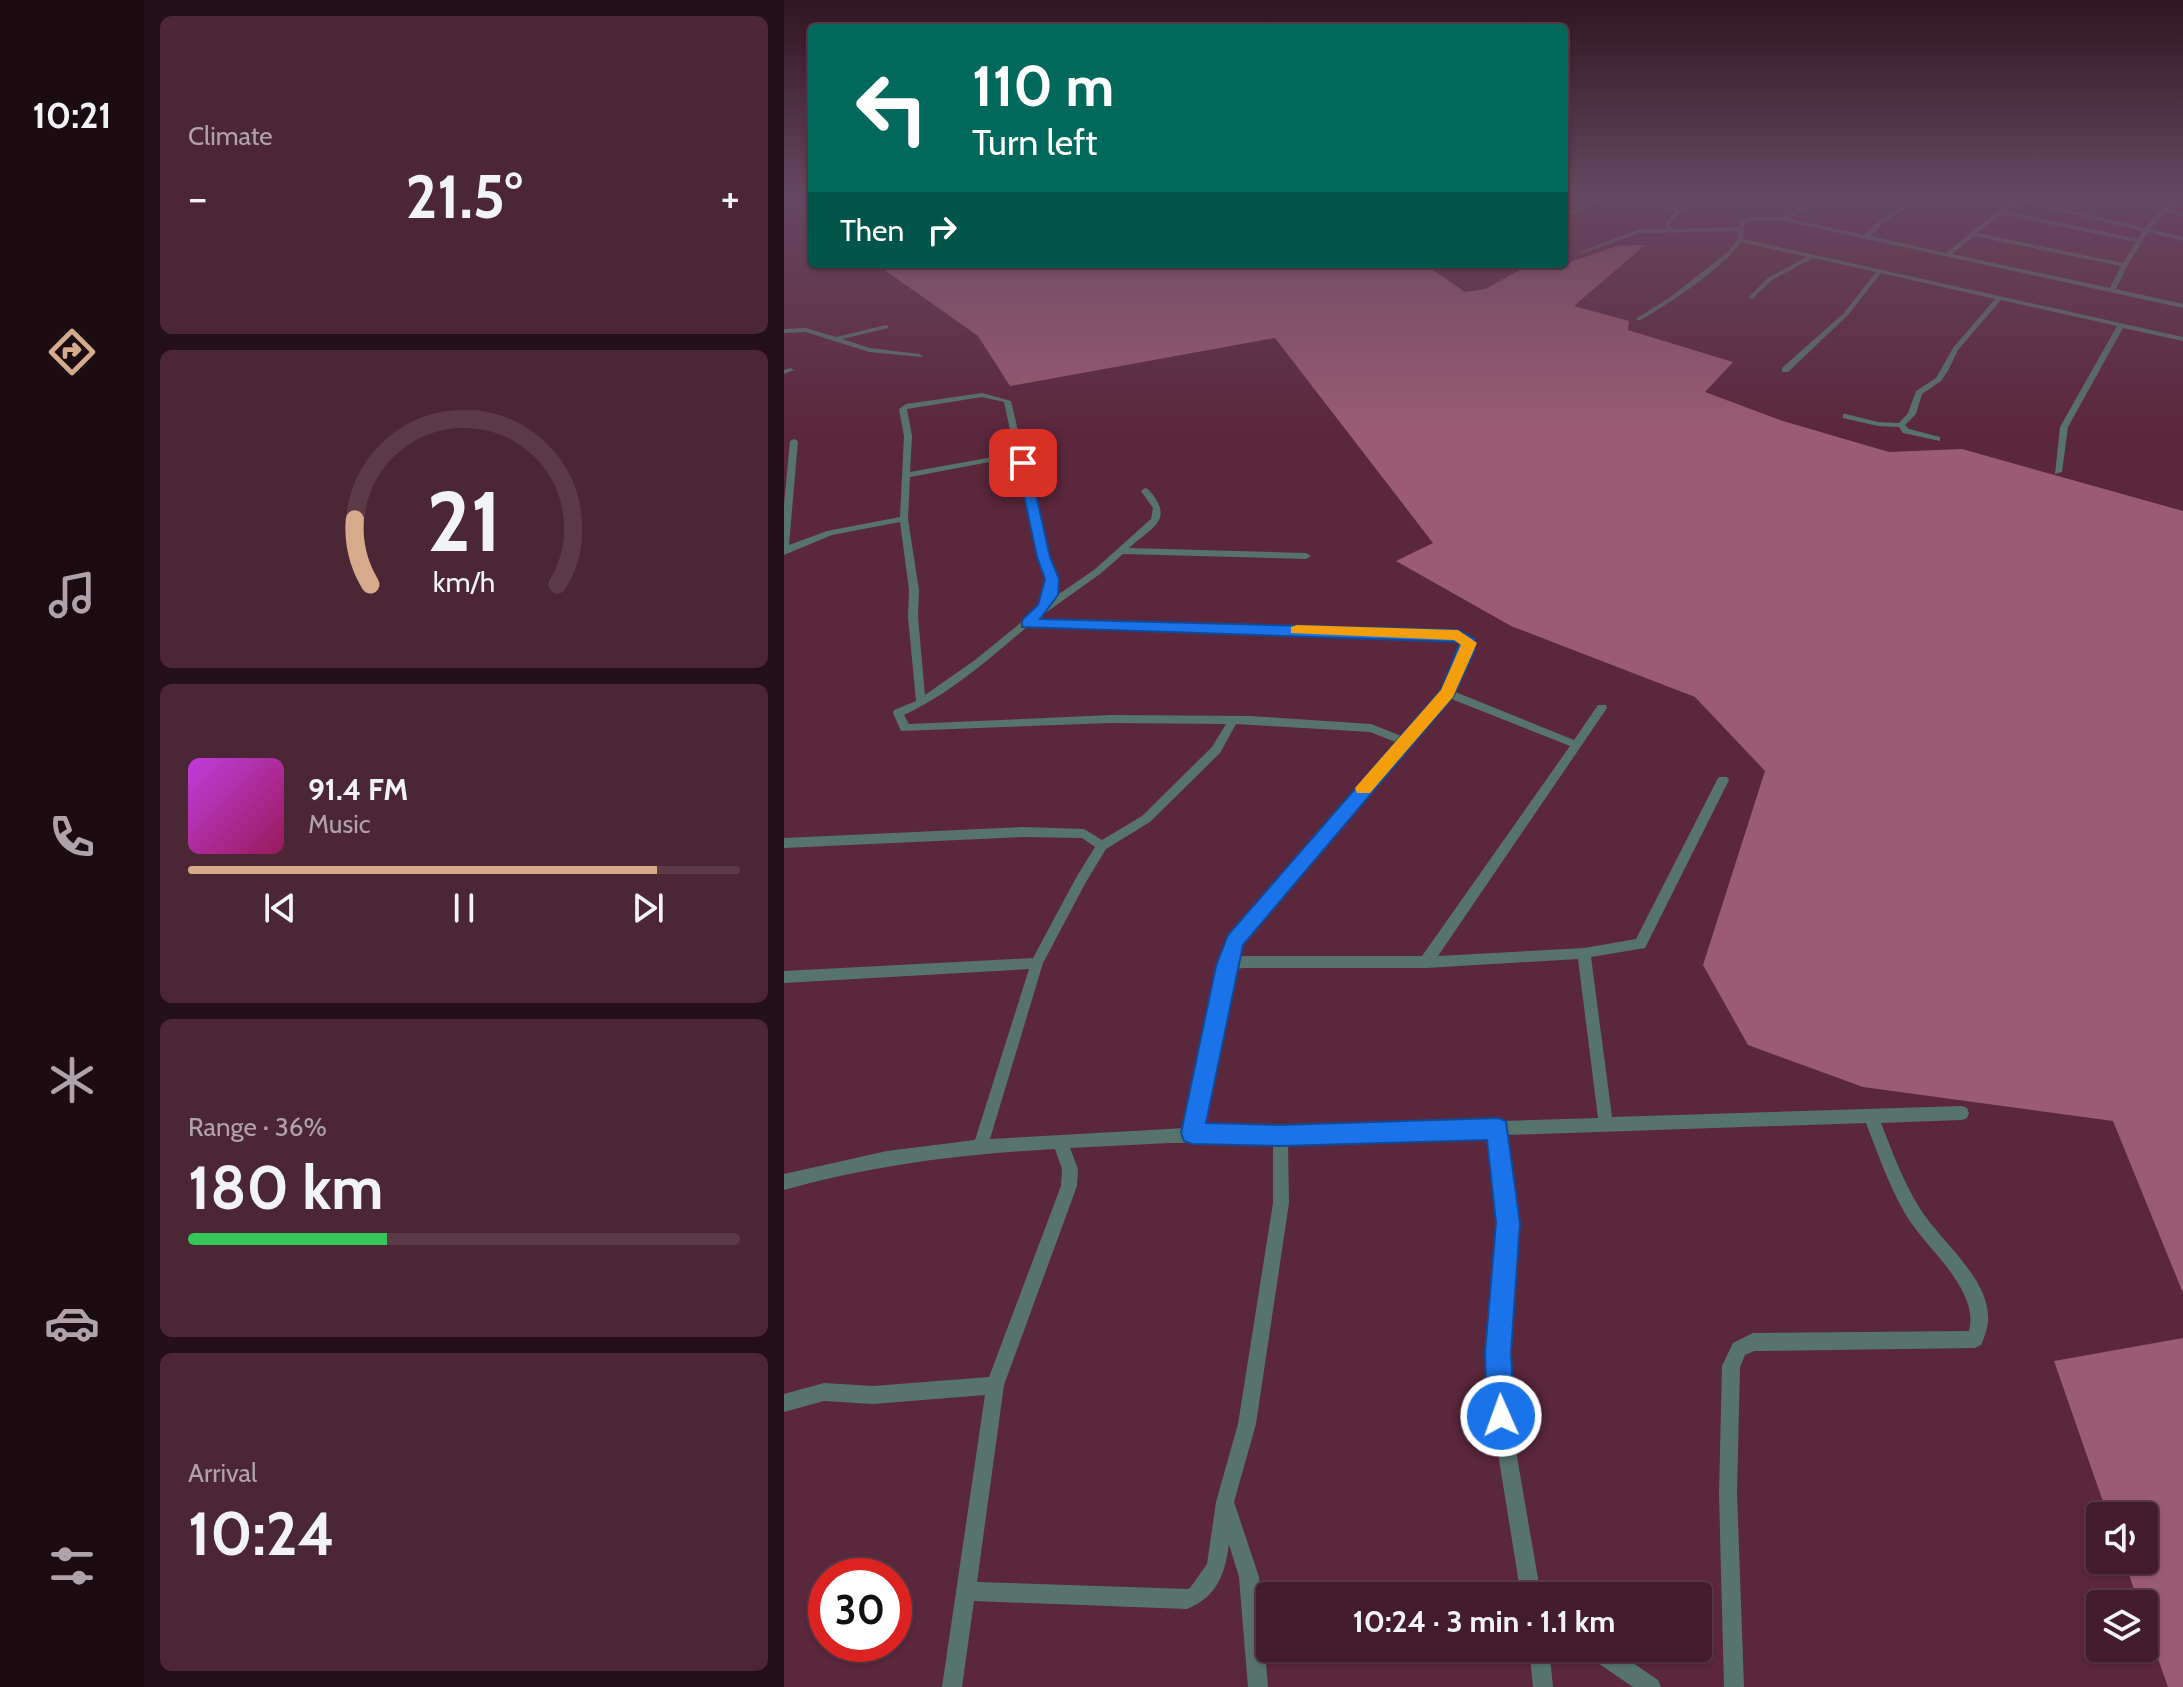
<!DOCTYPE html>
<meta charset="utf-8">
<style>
body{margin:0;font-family:Cabin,sans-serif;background:#4b2635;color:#f1f3f6;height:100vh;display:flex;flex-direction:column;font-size:30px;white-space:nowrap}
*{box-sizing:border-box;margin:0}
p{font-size:26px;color:#afa2aa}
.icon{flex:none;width:44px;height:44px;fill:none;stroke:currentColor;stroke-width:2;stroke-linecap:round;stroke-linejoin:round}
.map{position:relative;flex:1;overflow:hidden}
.details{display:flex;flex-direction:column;gap:16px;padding:16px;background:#251019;width:640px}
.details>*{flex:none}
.hud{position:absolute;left:24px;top:24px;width:760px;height:244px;border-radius:8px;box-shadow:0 2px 6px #0004,0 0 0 2px #5c3b49;background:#00695c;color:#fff;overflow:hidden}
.controls{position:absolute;left:1302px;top:1502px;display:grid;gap:16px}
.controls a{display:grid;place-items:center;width:72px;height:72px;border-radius:8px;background:#441d2d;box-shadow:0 2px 6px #0004,0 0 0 2px #5c3b49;font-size:40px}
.speed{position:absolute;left:24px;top:1558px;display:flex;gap:16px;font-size:40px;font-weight:700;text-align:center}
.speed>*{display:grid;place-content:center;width:104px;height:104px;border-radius:50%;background:#441d2d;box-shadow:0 2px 6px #0004,0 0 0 2px #5c3b49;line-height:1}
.speed .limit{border:12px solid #d22;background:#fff;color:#111}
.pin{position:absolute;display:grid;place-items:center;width:68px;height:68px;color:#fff;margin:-34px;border-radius:16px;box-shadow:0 4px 12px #0006}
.me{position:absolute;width:88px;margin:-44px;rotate:358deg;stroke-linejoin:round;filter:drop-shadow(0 0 6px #0008)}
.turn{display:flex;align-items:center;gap:28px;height:168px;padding:0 32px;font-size:36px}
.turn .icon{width:104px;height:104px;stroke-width:2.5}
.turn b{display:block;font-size:56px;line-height:68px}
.then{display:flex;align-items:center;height:76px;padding:0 32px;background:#0003;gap:16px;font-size:30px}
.big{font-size:60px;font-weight:700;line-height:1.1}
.details .tile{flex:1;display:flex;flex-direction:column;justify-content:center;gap:12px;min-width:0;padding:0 28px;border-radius:12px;background:#4b2635}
.details .dial{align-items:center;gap:0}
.dial svg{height:208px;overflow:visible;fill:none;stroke:#5c3b49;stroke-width:7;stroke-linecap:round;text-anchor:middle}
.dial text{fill:#f1f3f6;stroke:none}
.song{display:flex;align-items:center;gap:24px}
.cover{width:96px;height:96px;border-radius:12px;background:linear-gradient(135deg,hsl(290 70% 55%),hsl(330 70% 35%))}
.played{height:8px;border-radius:4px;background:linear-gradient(90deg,#d6ab8b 85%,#5c3b49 85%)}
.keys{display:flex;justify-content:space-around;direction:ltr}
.heat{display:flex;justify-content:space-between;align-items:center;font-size:44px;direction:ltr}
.charge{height:12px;border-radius:6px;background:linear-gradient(90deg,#34c759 36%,#5c3b49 0)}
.trip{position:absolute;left:472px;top:1582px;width:456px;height:80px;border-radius:8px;background:#441d2d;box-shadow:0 2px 6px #0004,0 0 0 2px #5c3b49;font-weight:700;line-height:80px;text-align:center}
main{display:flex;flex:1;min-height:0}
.menu{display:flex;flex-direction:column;width:144px;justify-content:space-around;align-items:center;background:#1b0c12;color:#afa2aa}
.menu .icon{width:56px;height:56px}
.menu .selected{color:#d6ab8b}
.menu b{font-size:36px;color:#f1f3f6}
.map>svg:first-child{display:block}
.forest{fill:#9b5c73}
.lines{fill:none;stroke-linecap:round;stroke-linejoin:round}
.street{fill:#57746c;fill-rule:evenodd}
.route{fill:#1a73e8;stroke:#114b97;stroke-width:2}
.slow{fill:#f59e0b}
</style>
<main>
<nav class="menu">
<b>10:21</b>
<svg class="icon selected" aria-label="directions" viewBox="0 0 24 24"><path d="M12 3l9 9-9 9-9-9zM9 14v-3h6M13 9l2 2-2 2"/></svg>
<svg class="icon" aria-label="music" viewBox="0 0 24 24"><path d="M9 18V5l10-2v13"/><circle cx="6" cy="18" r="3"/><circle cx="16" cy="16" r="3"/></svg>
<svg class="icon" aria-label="phone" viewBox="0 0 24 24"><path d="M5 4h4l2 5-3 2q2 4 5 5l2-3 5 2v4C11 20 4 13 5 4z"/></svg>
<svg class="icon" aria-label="climate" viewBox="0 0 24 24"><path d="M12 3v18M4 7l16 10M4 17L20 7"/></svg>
<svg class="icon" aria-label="car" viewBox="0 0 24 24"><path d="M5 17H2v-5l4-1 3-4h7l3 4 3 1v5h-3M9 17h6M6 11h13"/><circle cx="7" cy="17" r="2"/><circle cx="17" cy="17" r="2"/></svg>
<svg class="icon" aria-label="filters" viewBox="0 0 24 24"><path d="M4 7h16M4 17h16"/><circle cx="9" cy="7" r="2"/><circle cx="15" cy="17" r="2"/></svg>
</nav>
<section class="details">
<div class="tile"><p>Climate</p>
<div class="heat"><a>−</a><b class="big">21.5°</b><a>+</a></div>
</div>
<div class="tile dial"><svg viewBox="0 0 100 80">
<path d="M14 69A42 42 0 1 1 86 69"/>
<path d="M14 69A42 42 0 0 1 8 44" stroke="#d6ab8b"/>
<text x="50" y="56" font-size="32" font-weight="700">21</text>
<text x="50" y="72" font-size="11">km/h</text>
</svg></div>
<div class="tile">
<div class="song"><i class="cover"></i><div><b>91.4 FM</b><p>Music</p></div></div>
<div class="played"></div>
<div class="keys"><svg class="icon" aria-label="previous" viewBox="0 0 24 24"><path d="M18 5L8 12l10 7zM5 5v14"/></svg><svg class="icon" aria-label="pause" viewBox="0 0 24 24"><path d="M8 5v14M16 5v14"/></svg><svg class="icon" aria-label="next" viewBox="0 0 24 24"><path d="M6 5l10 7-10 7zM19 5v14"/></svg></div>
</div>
<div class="tile"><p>Range · 36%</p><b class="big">180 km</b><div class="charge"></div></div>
<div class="tile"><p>Arrival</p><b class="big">10:24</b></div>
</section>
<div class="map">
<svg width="1399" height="1687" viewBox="0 0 1399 1687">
<rect width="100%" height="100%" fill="#5b273c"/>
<path class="forest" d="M861 245 790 306 845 321 844 330 949 362 921 392 999 421 1105 452 1178 449 1399 511V1293L1329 1121 1079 1087 964 1045 919 965 981 771 911 697 727 626 612 561 649 543 491 338 226 386 194 336 92 264H640L681 292 701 289 747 264H780L833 246Z
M1399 1338V1687H1384L1360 1619V1604H1355L1340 1560H1360V1516H1324L1270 1361Z"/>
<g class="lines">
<path class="street" d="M820 197H828L780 217V213Z
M842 197H852L894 209 914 197H920L895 213 886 225 888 229 955 227 956 221C972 214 986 221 1001 216 1015 212 1026 197 1041 197L1005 218 1080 235 1095 221 1133 197H1139L1099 223 1086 236 1162 253 1231 197 1361 228C1371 216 1383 199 1399 197L1385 209 1399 212V216L1382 212 1366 229 1399 237V241L1364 232 1343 266 1332 289 1399 304V308L1000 221 968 220 961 223 959 239 1399 337V341L1339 328 1284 427 1278 472 1271 474 1276 427 1333 326 1217 300 1174 350 1165 369 1157 381 1138 394 1132 414 1121 425 1125 429 1156 437V441L1119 433 1115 427 1094 426 1059 418V414H1062L1094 422 1115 423 1124 413 1132 391 1152 378 1169 348 1211 299 1097 273 1064 315 1004 372H998V368L1060 313 1092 272 1029 258 988 280 968 299 965 297 984 278 1023 257 957 242C936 271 888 301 857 320H853V318L885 298 945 251 953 240 954 231 856 233 796 254V252L853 230 883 229 880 225 891 211ZM1234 201 1359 231 1354 239 1221 211ZM1217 214 1352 242 1339 263 1193 233ZM1190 236 1337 266 1326 288 1168 254Z
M656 264H663L660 266Z
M102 325 104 326V328L58 339 86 348 135 354 139 356 137 357 85 352 22 332 0 333V329L22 328 52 337Z
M6 368 10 370 0 374V370Z
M198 393 227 401 239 452 241 454 240 456 264 557 271 577 269 598 310 570 367 519 369 508 357 491 361 488 364 489C392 520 368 527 345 548L522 553 527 556 522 559 339 554 316 574 250 621 674 632 691 643 669 691 790 740 814 705H822L823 708 654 956 800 948 852 939 933 780 935 777H943L945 780 861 948 807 957 828 1117 1178 1106 1183 1108 1185 1113 1183 1118 1178 1120 1097 1123C1108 1151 1119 1181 1135 1207 1155 1240 1202 1275 1204 1315 1205 1325 1201 1336 1197 1345L1191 1348 970 1351 961 1355 956 1367 953 1494 960 1687H940L935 1494 938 1366 949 1343 969 1333 1185 1331C1196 1289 1141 1248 1122 1215 1105 1186 1094 1154 1082 1123L722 1135 732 1223 723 1352 726 1416 757 1596H737L708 1416 705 1352 716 1223 707 1135 504 1142 505 1203 472 1424 450 1502 475 1577 484 1687H464L455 1577 445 1544C441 1574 433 1597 403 1609L190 1601 178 1687H158L201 1395 89 1404 40 1401 0 1412V1394L40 1383 89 1386 205 1377 277 1186 278 1169 271 1149C179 1154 89 1165 0 1190V1174L103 1151 191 1140 245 969 0 983V971L249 958 293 876 311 847 298 838 239 837 0 848V838L239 827 300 829 318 840 358 816 428 747 442 724 327 723 117 731 109 713 110 710 132 701 124 617 125 590 116 522 48 535 0 555V505L6 441 10 439 14 441 5 545 43 531 116 517 120 436 115 409 122 404ZM198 397 220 402 231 453 126 472 128 436 123 409ZM232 457 254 557 261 577 262 588 256 607 191 660 141 695 134 617 135 590 124 519 126 477ZM243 627 672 638 681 644 658 691 620 737 587 724 467 716 327 715 125 724 120 715C166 694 205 659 243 627ZM665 698 786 746 638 956H459L451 958 457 944ZM452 724 586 732 614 743 446 937 435 966 402 1128 206 1139 259 963 302 882 322 849 366 822 436 753ZM794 959 814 1118 496 1128H417L448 970 459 968H642ZM489 1142V1203L454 1424 432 1502 423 1564 406 1588 403 1589 193 1582 220 1385 293 1186 294 1169 286 1148 386 1143Z
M745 1648H765L769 1687H749Z
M799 1648H827L874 1680 877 1687H849L802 1655Z"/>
</g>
<linearGradient id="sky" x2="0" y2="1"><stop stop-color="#321521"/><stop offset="0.45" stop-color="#664761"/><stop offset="1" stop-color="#664761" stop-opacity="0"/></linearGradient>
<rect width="1399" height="434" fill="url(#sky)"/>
<path class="route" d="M239 459 245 463 266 557 275 579 274 595 256 619 674 630 691 639 690 652 669 697 459 945 422 1123 496 1125 714 1118 722 1121 736 1223 727 1352 730 1416 726 1425 717 1429 707 1425 703 1416 701 1352 712 1223 703 1140 496 1146 408 1144 400 1141 397 1133 432 966 444 935 657 690 676 642 238 627V620L254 605 261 579 253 557 233 463Z"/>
<path class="slow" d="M513 625 674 630 693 643 669 697 586 793H573L571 788 657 690 677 645 670 640 507 633V627Z"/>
</svg>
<div class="controls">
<a><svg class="icon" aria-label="sound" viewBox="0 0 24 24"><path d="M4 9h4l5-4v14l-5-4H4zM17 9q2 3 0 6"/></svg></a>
<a><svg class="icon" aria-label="layers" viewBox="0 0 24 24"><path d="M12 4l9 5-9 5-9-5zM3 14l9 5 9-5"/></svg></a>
</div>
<div class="speed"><div class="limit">30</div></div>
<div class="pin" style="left:239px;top:463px;background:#d93025"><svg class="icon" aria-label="arrive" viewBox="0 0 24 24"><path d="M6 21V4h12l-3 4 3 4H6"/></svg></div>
<svg class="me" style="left:717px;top:1416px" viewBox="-20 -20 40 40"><circle r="17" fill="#1a73e8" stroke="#fff" stroke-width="3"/><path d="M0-11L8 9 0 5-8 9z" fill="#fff"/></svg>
<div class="trip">10:24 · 3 min · 1.1 km</div>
<div class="hud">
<div class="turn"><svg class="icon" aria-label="left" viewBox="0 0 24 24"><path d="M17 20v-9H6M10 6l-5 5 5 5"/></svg><div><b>110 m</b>Turn left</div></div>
<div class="then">Then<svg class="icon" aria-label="right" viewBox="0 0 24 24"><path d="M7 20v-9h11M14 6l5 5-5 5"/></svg></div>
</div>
</div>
</main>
